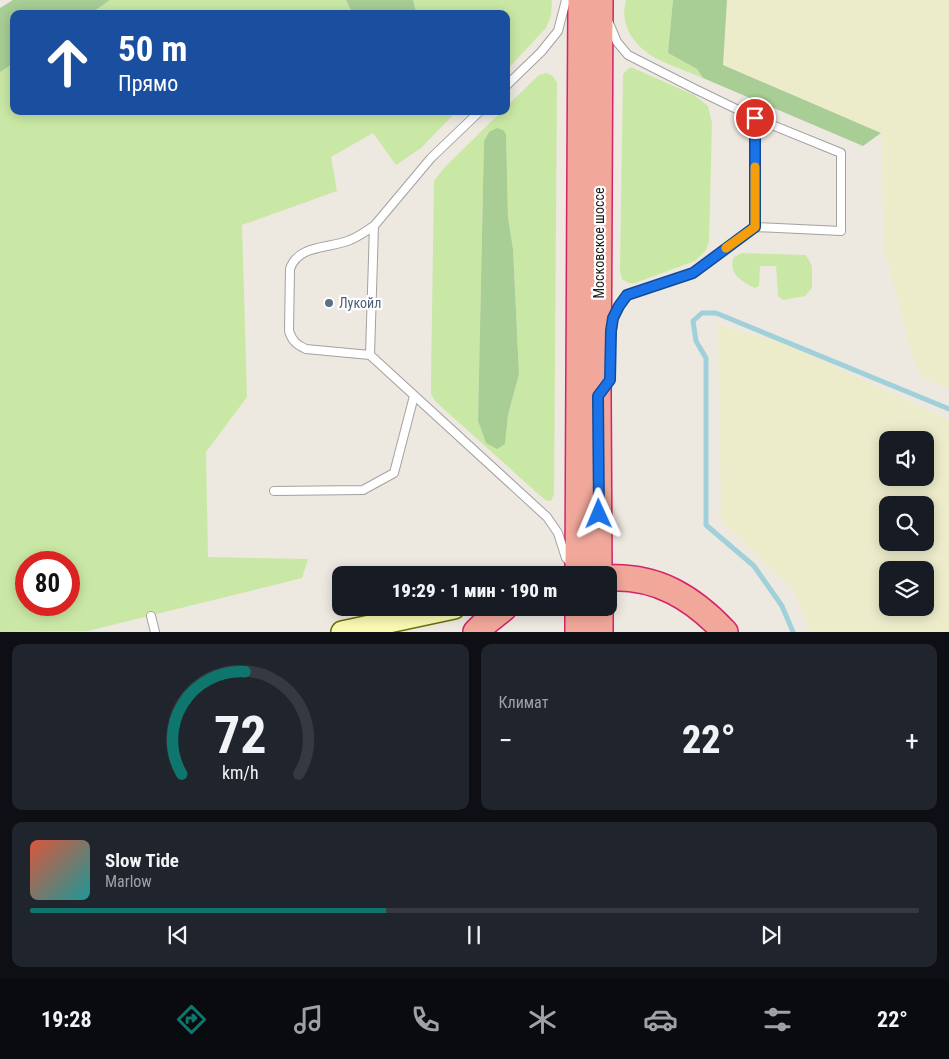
<!DOCTYPE html>
<html lang="ru">
<meta charset="utf-8">
<style>
body{margin:0;font-family:"Roboto Condensed",sans-serif;background:#20242c;color:#f1f3f6;height:100vh;display:flex;flex-direction:column;font-size:19px;white-space:nowrap}
*{box-sizing:border-box;margin:0}
p{font-size:16px;color:#9ea1a6}
.icon{flex:none;width:28px;height:28px;fill:none;stroke:currentColor;stroke-width:2;stroke-linecap:round;stroke-linejoin:round}
.map{position:relative;height:632px;overflow:hidden}
.drawer{display:flex;flex-direction:column;gap:12px;padding:12px;background:#0d0f14;flex:1}
.drawer>*{flex:none}
.hud{position:absolute;left:10px;top:10px;width:500px;height:105px;border-radius:10px;box-shadow:0 2px 12px #0003;background:#1a4fa0;color:#fff;overflow:hidden}
.tools{position:absolute;left:879px;top:431px;display:grid;gap:10px}
.tools a{display:grid;place-items:center;width:55px;height:55px;border-radius:10px;background:#171b24;box-shadow:0 2px 12px #0003;font-size:25px}
.speed{position:absolute;left:15px;top:551px;display:flex;gap:10px;font-size:25px;font-weight:700;text-align:center}
.speed>*{display:grid;place-content:center;width:65px;height:65px;border-radius:50%;background:#171b24;box-shadow:0 2px 12px #0003;line-height:1}
.speed .limit{border:8px solid #d22;background:#fff;color:#111}
.pin{position:absolute;display:grid;place-items:center;width:42px;height:42px;color:#fff;margin:-21px;border:2px solid #fff;border-radius:50%;box-shadow:0 1px 5px #0007}
.me{position:absolute;width:55px;margin:-28px;rotate:359deg;stroke-linejoin:round;filter:drop-shadow(0 0 4px #0008)}
.turn{display:flex;align-items:center;gap:18px;height:105px;padding:0 25px;font-size:22px}
.turn .icon{width:65px;height:65px;stroke-width:2.5}
.turn b{display:block;font-size:35px;line-height:42px}
.big{font-size:38px;font-weight:800;line-height:1.1}
.drawer .tile{flex:1;display:flex;flex-direction:column;justify-content:center;gap:8px;min-width:0;padding:0 18px;border-radius:10px;background:#20242c}
.drawer .dial{align-items:center;gap:0}
.dial svg{height:130px;overflow:visible;fill:none;stroke:#363941;stroke-width:7;stroke-linecap:round;text-anchor:middle}
.dial text{fill:#f1f3f6;stroke:none}
.song{display:flex;align-items:center;gap:15px}
.cover{width:60px;height:60px;border-radius:8px;background:linear-gradient(135deg,hsl(10 70% 55%),hsl(180 70% 35%))}
.played{height:5px;border-radius:2px;background:linear-gradient(90deg,#0f766e 40%,#363941 40%)}
.keys{display:flex;justify-content:space-around;direction:ltr}
.heat{display:flex;justify-content:space-between;align-items:center;font-size:28px;direction:ltr}
.drawer .tiles{flex:1;display:grid;gap:12px;grid-template-columns:1fr 1fr}
.tile:last-child{grid-column:span 2}
.trip{position:absolute;left:332px;top:566px;width:285px;height:50px;border-radius:10px;background:#171b24;box-shadow:0 2px 12px #0003;font-weight:800;line-height:50px;text-align:center}
.tab-bar{display:flex;height:80px;justify-content:space-around;align-items:center;background:#090b0e;color:#9ea1a6}
.tab-bar .icon{width:35px;height:35px}
.tab-bar .selected{color:#0f766e}
.tab-bar b{font-size:22px;color:#f1f3f6}
.map>svg:first-child{display:block}
.farmland{fill:#ececcb;fill-rule:evenodd}
.grass{fill:#cae8a5;fill-rule:evenodd}
.forest{fill:#a8cd95}
.lines{fill:none;stroke-linecap:round;stroke-linejoin:round}
.stream{stroke:#a0d1db;stroke-width:5}
.service-casing{stroke:#a2a2a2;stroke-width:10}
.secondary-casing{stroke:#6a7004;stroke-width:24}
.trunk-casing{stroke:#d5236a;stroke-width:28}
.service{stroke:#fff;stroke-width:8}
.secondary{stroke:#f9f9b2;stroke-width:21}
.trunk{stroke:#f1a89a;stroke-width:25}
.route-casing{stroke:#114b97;stroke-width:12}
.route{stroke:#1a73e8;stroke-width:9}
.slow{stroke:#f59e0b;stroke-width:9}
.service-dot{fill:#5c6f8a;stroke:#fff;stroke-width:2}
.labels{text-anchor:middle;dominant-baseline:central;stroke-width:4.5;stroke-linejoin:round;paint-order:stroke}
.street-label{font-size:14px;fill:#1b1b1b;stroke:#fff}
.service-label{font-size:14px;fill:#4e5e75;stroke:#fff;text-anchor:start}
</style>
<div class="map">
<svg width="949" height="632" viewBox="0 0 949 632">
<rect width="100%" height="100%" fill="#ede8e0"/>
<path class="farmland" d="M727 0H949V389L922 378 913 359 884 248 881 133 723 65Z
M718 325 782 342 949 420V631H811L793 590 721 521ZM888 440H925V478H888ZM888 505H925V542H888ZM888 570H925V608H888Z"/>
<path class="grass" d="M110 0H346L353 14H90Z
M413 0H552L551 16 546 28 506 71V14H415L416 12Z
M626 0H673L668 53 697 69 703 78C689 72 660 62 649 54 630 41 620 22 626 0Z
M14 63V111H457L421 148 396 165 373 133 331 157 337 191 242 225 247 397 206 452 208 557 308 559 302 578 88 631 0 632V72ZM26 562H69V605H26Z
M629 68H633L694 95 708 106 712 123 709 241 706 250 695 261 635 283H629L622 279 620 271 623 74Z
M546 73 553 76 557 83 554 494 551 501 545 500 435 401 431 394V380L434 181 444 168 502 111H506V107L539 75ZM489 132 506 134 508 217 513 249 519 374 508 415 505 444 486 443 478 421 484 141Z
M742 253 806 255 812 266V288L805 296 783 300 778 296 776 266H760L759 286 755 288C742 282 727 273 734 257Z"/>
<path class="forest" d="M13 0H110L90 14H14V63L0 72V8Z
M346 0H413L416 12 415 14H353Z
M673 0H727L723 65 881 133 863 146 703 78 697 69 668 53Z
M497 128 503 130 506 134 508 217 513 249 519 374 508 415 505 444 497 449 486 443 478 421 484 141 489 132Z"/>
<g class="lines">
<path class="stream" d="M793 632 782 606 754 566 706 525V358L696 341 693 321 702 313H716L949 409"/>
<g class="service-casing">
<path id="service" d="M609 23 617 42 628 55 695 89 755 118V227
M506 86 541 52 558 31 566 0
M480 111 431 158 374 226 370 355 547 517 558 533 566 558 571 563
M611 345 613 318 619 306 627 295 693 273 755 227 841 231V153L755 118
M370 355 306 349C297 345 292 341 289 331L290 269C298 244 330 249 350 240 358 237 366 231 374 226
M274 491 363 490 394 473 414 396
M151 616 155 632"/>
</g>
<g class="secondary-casing">
<path id="secondary" d="M342 632 454 608"/>
</g>
<g class="trunk-casing">
<path id="trunk" d="M578 575 581 0
M599 575 598 396 600 0
M609 578C657 576 692 597 725 632
M600 608V632
M476 632 484 624 504 608
M578 632V608"/>
</g>
<use href="#service" class="service"/>
<use href="#secondary" class="secondary"/>
<use href="#trunk" class="trunk"/>
</g>
<g class="lines">
<g class="route-casing">
<path id="route" d="M599 514 598 396 610 380 611 331 613 318 619 306 627 295 693 273 755 227V118"/>
</g>
<use href="#route" class="route"/>
<path class="slow" d="M726 248 755 227V167"/>
</g>
<circle class="service-dot" cx="329" cy="303" r="5"/>
<g class="labels">
<g class="street-label">
<text transform="translate(599 243) rotate(-90)">Московское шоссе</text>
</g>
<g class="service-label">
<text x="339" y="303">Лукойл</text>
</g>
</g>
</svg>
<div class="tools">
<a><svg class="icon" aria-label="sound" viewBox="0 0 24 24"><path d="M4 9h4l5-4v14l-5-4H4zM17 9q2 3 0 6"/></svg></a>
<a><svg class="icon" aria-label="search" viewBox="0 0 24 24"><circle cx="10" cy="10" r="6"/><path d="M15 15l6 6"/></svg></a>
<a><svg class="icon" aria-label="layers" viewBox="0 0 24 24"><path d="M12 4l9 5-9 5-9-5zM3 14l9 5 9-5"/></svg></a>
</div>
<div class="speed"><div class="limit">80</div></div>
<div class="pin" style="left:755px;top:118px;background:#d93025"><svg class="icon" aria-label="arrive" viewBox="0 0 24 24"><path d="M6 21V4h12l-3 4 3 4H6"/></svg></div>
<svg class="me" style="left:599px;top:514px" viewBox="-20 -20 40 40"><path d="M0-17L14 15 0 8-14 15z" fill="#1a73e8" stroke="#fff" stroke-width="4"/></svg>
<div class="trip">19:29 · 1 мин · 190 m</div>
<div class="hud">
<div class="turn"><svg class="icon" aria-label="ahead" viewBox="0 0 24 24"><path d="M12 20V5M6 11l6-6 6 6"/></svg><div><b>50 m</b>Прямо</div></div>
</div>
</div>
<section class="drawer">
<div class="tiles">
<div class="tile dial"><svg viewBox="0 0 100 80">
<path d="M14 69A42 42 0 1 1 86 69"/>
<path d="M14 69A42 42 0 0 1 53 6" stroke="#0f766e"/>
<text x="50" y="56" font-size="32" font-weight="700">72</text>
<text x="50" y="72" font-size="11">km/h</text>
</svg></div>
<div class="tile"><p>Климат</p>
<div class="heat"><a>−</a><b class="big">22°</b><a>+</a></div>
</div>
<div class="tile">
<div class="song"><i class="cover"></i><div><b>Slow Tide</b><p>Marlow</p></div></div>
<div class="played"></div>
<div class="keys"><svg class="icon" aria-label="previous" viewBox="0 0 24 24"><path d="M18 5L8 12l10 7zM5 5v14"/></svg><svg class="icon" aria-label="pause" viewBox="0 0 24 24"><path d="M8 5v14M16 5v14"/></svg><svg class="icon" aria-label="next" viewBox="0 0 24 24"><path d="M6 5l10 7-10 7zM19 5v14"/></svg></div>
</div>
</div>
</section>
<nav class="tab-bar">
<b>19:28</b>
<svg class="icon selected" aria-label="directions" viewBox="0 0 24 24"><path d="M12 3l9 9-9 9-9-9zM9 14v-3h6M13 9l2 2-2 2"/></svg>
<svg class="icon" aria-label="music" viewBox="0 0 24 24"><path d="M9 18V5l10-2v13"/><circle cx="6" cy="18" r="3"/><circle cx="16" cy="16" r="3"/></svg>
<svg class="icon" aria-label="phone" viewBox="0 0 24 24"><path d="M5 4h4l2 5-3 2q2 4 5 5l2-3 5 2v4C11 20 4 13 5 4z"/></svg>
<svg class="icon" aria-label="climate" viewBox="0 0 24 24"><path d="M12 3v18M4 7l16 10M4 17L20 7"/></svg>
<svg class="icon" aria-label="car" viewBox="0 0 24 24"><path d="M5 17H2v-5l4-1 3-4h7l3 4 3 1v5h-3M9 17h6M6 11h13"/><circle cx="7" cy="17" r="2"/><circle cx="17" cy="17" r="2"/></svg>
<svg class="icon" aria-label="filters" viewBox="0 0 24 24"><path d="M4 7h16M4 17h16"/><circle cx="9" cy="7" r="2"/><circle cx="15" cy="17" r="2"/></svg>
<b>22°</b>
</nav>
